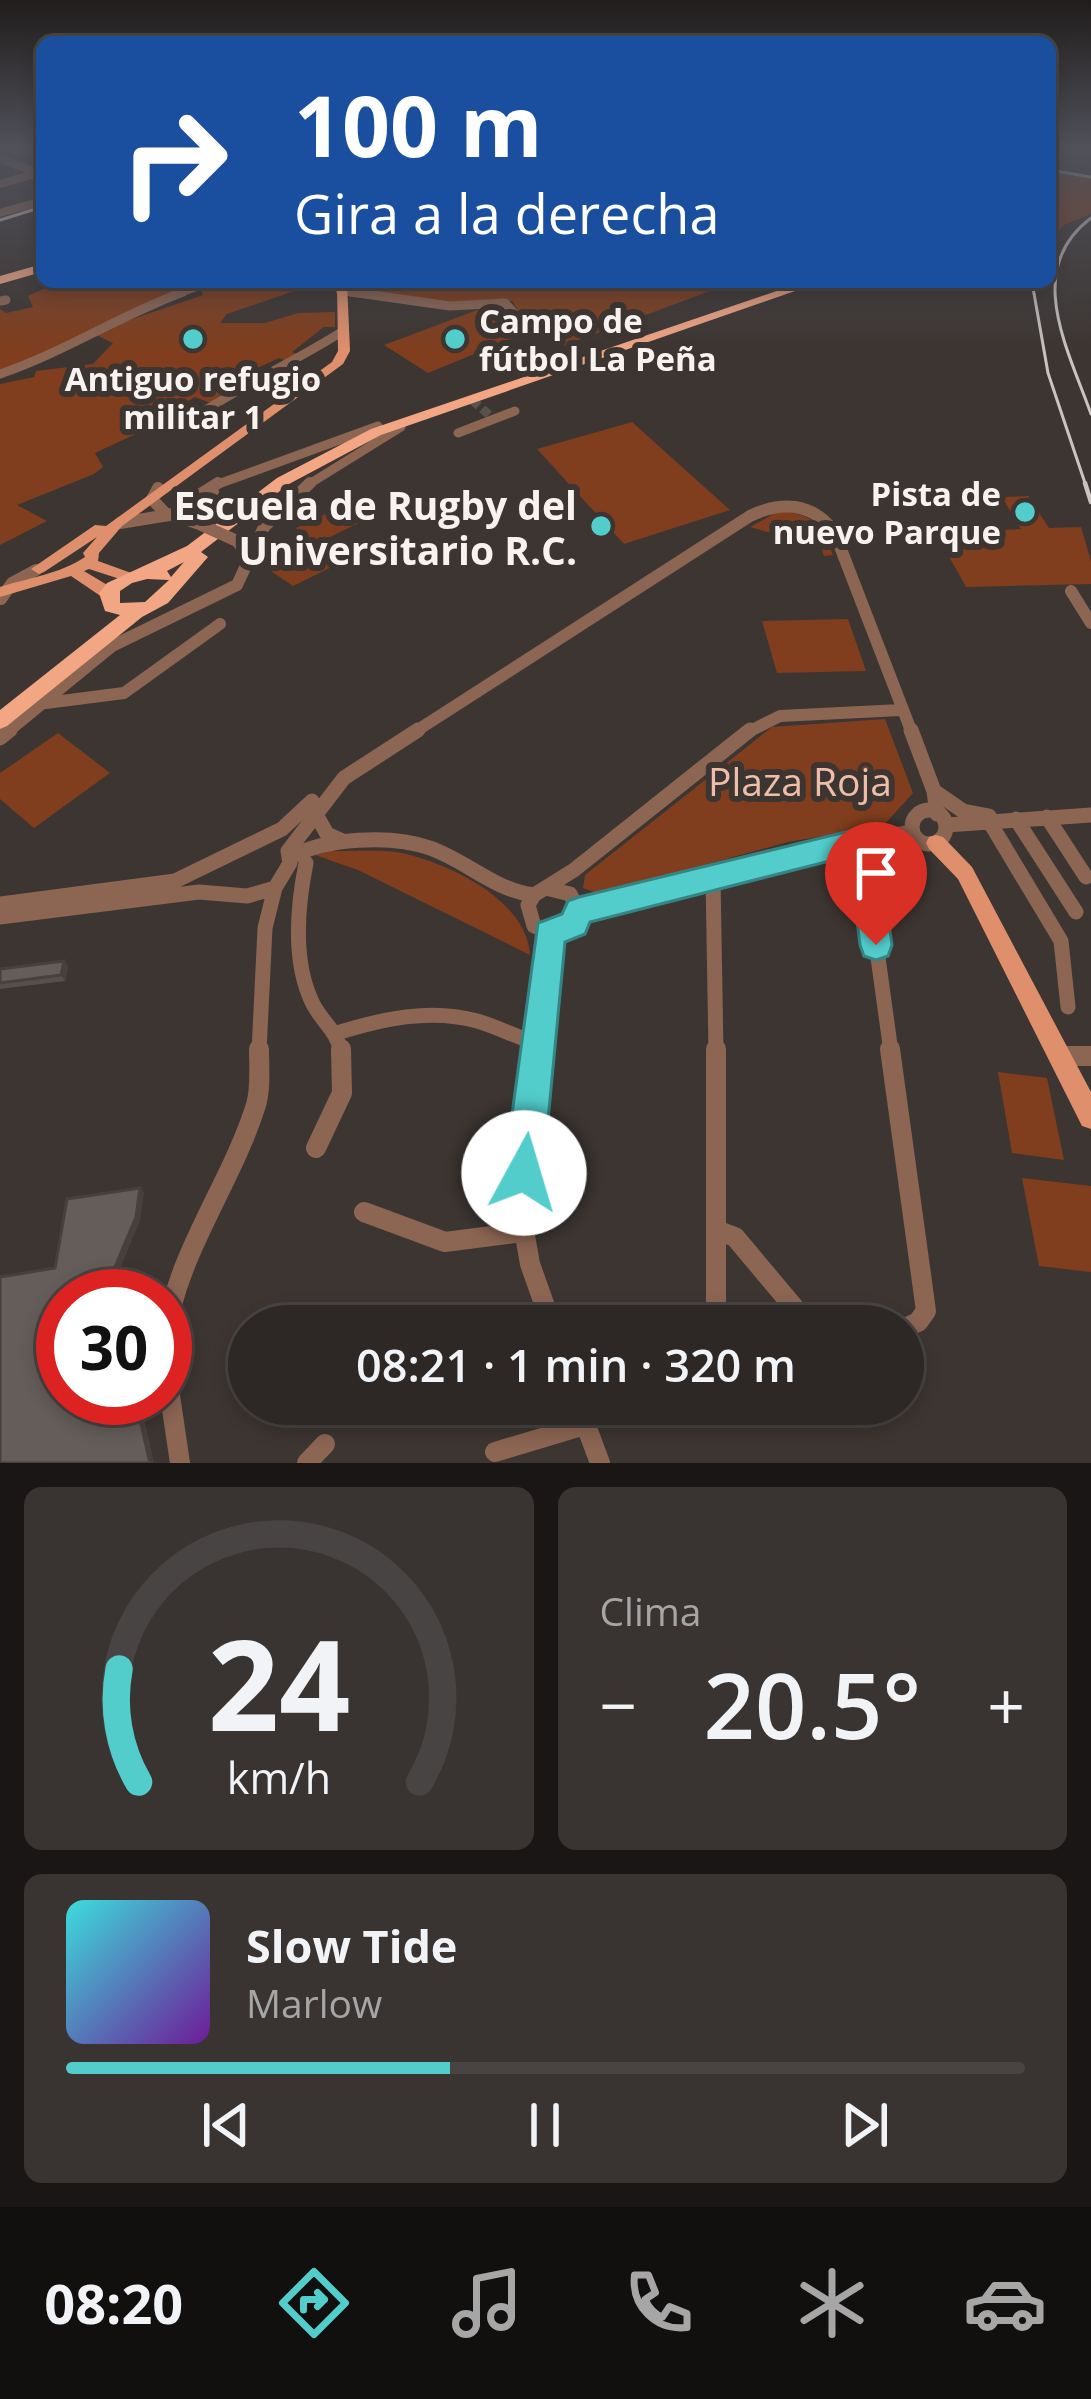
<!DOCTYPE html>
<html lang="es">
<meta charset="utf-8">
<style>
body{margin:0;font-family:"Open Sans",sans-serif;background:#393432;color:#f1f3f6;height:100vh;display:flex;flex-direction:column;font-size:45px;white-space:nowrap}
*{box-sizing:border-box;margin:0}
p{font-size:39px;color:#a7a6a7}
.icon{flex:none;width:66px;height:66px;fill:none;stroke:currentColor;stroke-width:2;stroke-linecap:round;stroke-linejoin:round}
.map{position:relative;height:1463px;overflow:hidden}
.sheet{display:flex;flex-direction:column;gap:24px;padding:24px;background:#191615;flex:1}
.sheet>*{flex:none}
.guide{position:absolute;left:36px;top:36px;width:1020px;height:252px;border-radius:18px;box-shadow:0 6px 18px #0003,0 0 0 3px #484443;background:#1a4fa0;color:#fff;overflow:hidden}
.speed{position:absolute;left:36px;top:1269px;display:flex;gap:24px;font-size:60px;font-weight:700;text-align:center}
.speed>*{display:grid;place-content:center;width:156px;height:156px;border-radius:50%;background:#2d2826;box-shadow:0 6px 18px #0003,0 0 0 3px #484443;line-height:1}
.speed .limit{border:18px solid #d22;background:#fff;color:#111}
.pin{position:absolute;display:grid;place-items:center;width:102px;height:102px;color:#fff;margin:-123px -51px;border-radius:50% 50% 50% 0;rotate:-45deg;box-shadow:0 0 12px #0007}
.pin .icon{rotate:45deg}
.me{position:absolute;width:132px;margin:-66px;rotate:6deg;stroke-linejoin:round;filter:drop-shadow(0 0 9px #0008)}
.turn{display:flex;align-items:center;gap:42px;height:252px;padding:0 60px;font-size:54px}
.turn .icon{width:156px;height:156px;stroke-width:2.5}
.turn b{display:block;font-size:84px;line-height:102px}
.big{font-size:90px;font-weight:600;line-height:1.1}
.sheet .card{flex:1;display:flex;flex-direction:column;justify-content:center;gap:18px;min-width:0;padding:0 42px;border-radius:18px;background:#393432}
.sheet .dial{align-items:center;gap:0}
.dial svg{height:312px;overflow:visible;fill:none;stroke:#484443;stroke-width:7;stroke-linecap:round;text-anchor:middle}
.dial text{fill:#f1f3f6;stroke:none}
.song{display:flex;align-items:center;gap:36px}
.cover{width:144px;height:144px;border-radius:18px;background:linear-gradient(135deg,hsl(180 70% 55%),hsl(280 70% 35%))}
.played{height:12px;border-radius:6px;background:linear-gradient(90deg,#52cdcc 40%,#484443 40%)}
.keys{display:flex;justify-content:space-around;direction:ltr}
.heat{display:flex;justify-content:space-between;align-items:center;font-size:66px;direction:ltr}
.sheet .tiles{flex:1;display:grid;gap:24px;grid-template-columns:1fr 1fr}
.card:last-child{grid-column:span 2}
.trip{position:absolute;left:228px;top:1305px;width:696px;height:120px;border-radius:60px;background:#2d2826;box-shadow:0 6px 18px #0003,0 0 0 3px #484443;font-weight:600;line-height:120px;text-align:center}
.tab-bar{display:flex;height:192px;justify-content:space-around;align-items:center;background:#12100f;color:#a7a6a7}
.tab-bar .icon{width:84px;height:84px}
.tab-bar .selected{color:#52cdcc}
.tab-bar b{font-size:54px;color:#f1f3f6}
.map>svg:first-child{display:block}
.green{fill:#803e1e}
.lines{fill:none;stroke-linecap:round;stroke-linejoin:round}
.minor-tunnel{stroke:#58524f;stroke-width:9;stroke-dasharray:9 4.5;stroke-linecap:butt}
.minor-far4{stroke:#8c6553;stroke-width:8}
.minor-far3{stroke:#8c6553;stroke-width:9}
.minor-far2{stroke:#8c6553;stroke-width:12}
.minor-far1{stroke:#8c6553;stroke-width:15}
.minor{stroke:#8c6553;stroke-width:20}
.major{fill:#df8f6c;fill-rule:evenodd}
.highway{fill:#f3a684;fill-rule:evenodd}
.rail-far1{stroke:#c9c3c1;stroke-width:3}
.rail{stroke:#c9c3c1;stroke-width:4.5}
.minor-bridge{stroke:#8c6553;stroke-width:12}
.wall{fill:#56504d}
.shaded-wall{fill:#46413f}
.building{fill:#645d5a;stroke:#46413f;stroke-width:3}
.route{fill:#52cdcc;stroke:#358585;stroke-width:3}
.poi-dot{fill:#52cdcc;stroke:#3c3532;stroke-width:4.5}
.labels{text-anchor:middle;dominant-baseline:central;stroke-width:12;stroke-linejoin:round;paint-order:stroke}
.far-poi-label{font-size:33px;font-weight:bold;fill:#f8f3f1;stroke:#3c3532;text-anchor:start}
.poi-label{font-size:39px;font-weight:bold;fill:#f8f3f1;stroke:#3c3532;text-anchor:end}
.park-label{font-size:39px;fill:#efbea9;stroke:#3c3532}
</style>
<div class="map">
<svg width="1091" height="1463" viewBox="0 0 1091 1463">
<rect width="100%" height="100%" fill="#3c3532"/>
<path class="green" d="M1055 173 1091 178V214L1064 225 1050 239V184Z
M59 282H197L199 284 0 373V309L6 313 33 307 28 296Z
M219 282 236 291 268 282H294L300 289 227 314 220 323H265L298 313 335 312V327H324L292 352 300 356 289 362 279 358 255 369 250 366 213 376 231 387 210 403 195 397 167 414 170 418 95 453 103 467 94 474 17 505 47 521 0 545V384L34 377 36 371 93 364 113 343 92 333 203 295 201 289Z
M355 282H734L563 346 532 330 512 301 450 304 352 291Z
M480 309 525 333 428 373 384 345Z
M632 422 730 510 624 544 537 449Z
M1028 496 1049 528 1081 527 1091 561V584L966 587 947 553 962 551 952 532 1021 529 1002 497Z
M353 501 373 516 328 538 348 559 293 586 268 569 314 544 296 528Z
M779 511C813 514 822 524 833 555L824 556 821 547 750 527Z
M848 619 866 671 777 673 762 621Z
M885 719 913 793 883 826 788 842 599 894 583 888 585 875 772 727Z
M58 733 110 773 34 828 0 799V773Z
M331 851C355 852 382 848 406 854 452 865 527 901 530 955L358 870 315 855Z
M998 1072 1047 1078 1064 1160 1012 1153Z
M1022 1178 1091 1186V1272L1039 1266Z"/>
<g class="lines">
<path class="minor-tunnel" d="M472 400 494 419"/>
<path class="minor-far4" d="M0 159 39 173
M0 184 42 172
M0 213 42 201
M340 291 373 295
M174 295 211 282"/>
<path class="minor-far3" d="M351 292 450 306 505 303 529 329
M0 301 6 300
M0 374C64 352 119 316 183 292
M191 420C239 386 293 363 343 331
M458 433 515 411
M213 486 378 426
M306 486 401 427"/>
<path class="minor-far2" d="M158 488 152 499 165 513 197 523 201 506 213 492
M191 500 218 483
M120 523 169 515
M1071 591 1091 623
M1 599 12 583 36 570
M46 703 124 693 220 624
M6 733 112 646 237 585 264 527 310 483
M413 733 750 516C781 501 811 502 834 531L912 733
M746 733 780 716 901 710"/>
<path class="minor-far1" d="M911 730 934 791 937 814
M0 738 10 730
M934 791 963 811 989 816
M912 827a17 17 0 1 1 34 0a17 17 0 1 1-34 0Z
M314 811 327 834 343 841
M1047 817 1086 877
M1016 819 1076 912
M989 821 1061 941 1068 1007
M947 825 1091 815
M862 841 891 1052
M289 858C324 838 391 834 430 848 467 861 494 890 534 895
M306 863C297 908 292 962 313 1004 323 1023 337 1031 341 1052
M713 877 716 1052
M546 888 570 894 579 911
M0 904 175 881 282 829 312 801
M579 911 573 924 550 933 534 926 528 905 534 895 574 870 750 730
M579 911 823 848 912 832
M0 917 199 892 247 896 275 888 290 863 288 851 344 778 418 730
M337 1033C382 1019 430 1008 477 1021 498 1027 518 1038 539 1044
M259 1052 265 928 275 888
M538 1052 550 933"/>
<path class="minor" d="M538 1049 521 1213 530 1264 552 1326
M716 1049V1326
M890 1049 926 1311 918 1322 903 1329
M1062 1056H1091
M316 1148 342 1093 341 1049
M364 1212 445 1242 523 1232
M719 1231 735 1237 797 1311 809 1317 877 1326
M165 1339C176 1254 231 1185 256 1105 261 1088 259 1067 259 1049
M165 1362 180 1463
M578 1404 600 1463
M495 1452 585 1425
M307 1463 325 1444"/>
<path class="major" d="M0 146H8L0 150Z
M337 282H347L350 351 343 364 122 526 99 553 98 561 134 574 137 577 134 580 129 582 89 569 84 571 114 589 116 593 114 597H102L71 576 0 597V587C28 578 60 574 85 557L83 553 97 537 44 572 39 574 31 569 95 525 106 526 332 362 338 351Z
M936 835 943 837 972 867 1091 1092V1129L1082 1126 958 879 929 849 926 843 929 837Z"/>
<path class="highway" d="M42 264V272L0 284V276Z
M803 282H821L381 435 289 484 201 552 208 557 168 603 142 617 7 726 0 729V710L120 615 105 611 99 593 107 583 187 546 277 478 371 429ZM184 562 183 563 171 577 167 571ZM147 579 169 580 145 602 120 603V591L132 583Z"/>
<path class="rail-far1" d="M1050 170 1091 177
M1091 218C1023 269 1068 349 1091 414
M0 220 42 207
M1032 282 1048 373 1086 486"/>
<path class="rail" d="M1085 483 1091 502"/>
<path class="minor-bridge" d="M197 523 237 541 251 560"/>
</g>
<path class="wall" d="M64 961 68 966 65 981 0 989V969Z"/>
<path class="shaded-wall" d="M64 961 68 966 65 981 61 975Z
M140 1188 144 1193 140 1221 111 1290V1296H105L107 1286Z
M140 1398H144L143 1413 154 1463H150L138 1411Z"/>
<path class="building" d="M64 961 61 975 0 983V969Z
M140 1188 136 1217 107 1286 105 1296H63V1398H140L138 1411 150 1463H0V1277L55 1268 67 1199Z"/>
<linearGradient id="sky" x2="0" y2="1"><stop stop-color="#211d1c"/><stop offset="0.42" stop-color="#50515a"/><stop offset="1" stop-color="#50515a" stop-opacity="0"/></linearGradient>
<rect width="1091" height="351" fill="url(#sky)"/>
<path class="route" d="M862 828 872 832 877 841 892 945 888 956 876 960 864 956 860 945 849 856 590 922 585 934 565 942 543 1173 537 1187 524 1192 510 1187 504 1173 538 923 562 914 568 901 579 897Z"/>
<g class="poi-dot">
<circle cx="193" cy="339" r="12"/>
<circle cx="455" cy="339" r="12"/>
<circle cx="1025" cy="512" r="12"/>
<circle cx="601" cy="526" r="12"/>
</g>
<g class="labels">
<g class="far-poi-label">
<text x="479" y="320">Campo de<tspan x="479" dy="38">fútbol La Peña</tspan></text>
<text x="193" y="378" text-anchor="middle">Antiguo refugio<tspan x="193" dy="38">militar 1</tspan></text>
<text x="1001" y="493" text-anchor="end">Pista de<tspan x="1001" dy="38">nuevo Parque</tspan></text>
</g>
<g class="poi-label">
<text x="577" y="504">Escuela de Rugby del<tspan x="577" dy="45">Universitario R.C.</tspan></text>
</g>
<g class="park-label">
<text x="800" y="780">Plaza Roja</text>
</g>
</g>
</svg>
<div class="speed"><div class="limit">30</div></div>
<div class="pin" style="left:876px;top:945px;background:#d93025"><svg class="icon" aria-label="arrive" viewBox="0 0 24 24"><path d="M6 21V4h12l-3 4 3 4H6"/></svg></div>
<svg class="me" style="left:524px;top:1173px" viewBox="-20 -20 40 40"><circle r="19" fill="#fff"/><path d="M0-13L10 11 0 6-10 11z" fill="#52cdcc"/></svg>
<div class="trip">08:21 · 1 min · 320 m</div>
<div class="guide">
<div class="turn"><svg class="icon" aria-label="right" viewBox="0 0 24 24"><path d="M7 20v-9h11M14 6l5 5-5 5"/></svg><div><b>100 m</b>Gira a la derecha</div></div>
</div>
</div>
<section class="sheet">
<div class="tiles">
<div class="card dial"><svg viewBox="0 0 100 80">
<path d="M14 69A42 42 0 1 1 86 69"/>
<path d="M14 69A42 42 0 0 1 9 40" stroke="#52cdcc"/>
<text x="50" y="56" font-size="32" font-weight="700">24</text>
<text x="50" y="72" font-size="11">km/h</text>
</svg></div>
<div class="card"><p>Clima</p>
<div class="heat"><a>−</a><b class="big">20.5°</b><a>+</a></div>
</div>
<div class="card">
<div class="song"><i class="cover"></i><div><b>Slow Tide</b><p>Marlow</p></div></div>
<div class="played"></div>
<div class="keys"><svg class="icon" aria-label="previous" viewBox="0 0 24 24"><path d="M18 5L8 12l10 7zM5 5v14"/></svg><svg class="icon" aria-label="pause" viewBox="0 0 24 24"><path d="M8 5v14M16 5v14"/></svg><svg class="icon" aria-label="next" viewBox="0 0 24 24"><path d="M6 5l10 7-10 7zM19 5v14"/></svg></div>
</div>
</div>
</section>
<nav class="tab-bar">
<b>08:20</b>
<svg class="icon selected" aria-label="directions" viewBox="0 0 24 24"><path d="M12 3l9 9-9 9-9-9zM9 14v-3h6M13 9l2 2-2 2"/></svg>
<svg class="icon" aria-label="music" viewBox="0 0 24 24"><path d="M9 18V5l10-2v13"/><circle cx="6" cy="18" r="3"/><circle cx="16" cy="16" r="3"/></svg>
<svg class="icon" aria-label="phone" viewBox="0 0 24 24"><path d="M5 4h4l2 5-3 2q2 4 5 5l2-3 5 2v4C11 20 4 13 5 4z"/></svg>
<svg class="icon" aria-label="climate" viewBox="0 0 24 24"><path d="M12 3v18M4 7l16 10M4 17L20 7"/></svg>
<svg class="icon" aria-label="car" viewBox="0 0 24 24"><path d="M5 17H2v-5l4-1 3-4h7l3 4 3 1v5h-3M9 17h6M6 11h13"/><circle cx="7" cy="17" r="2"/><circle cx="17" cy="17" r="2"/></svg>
</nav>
